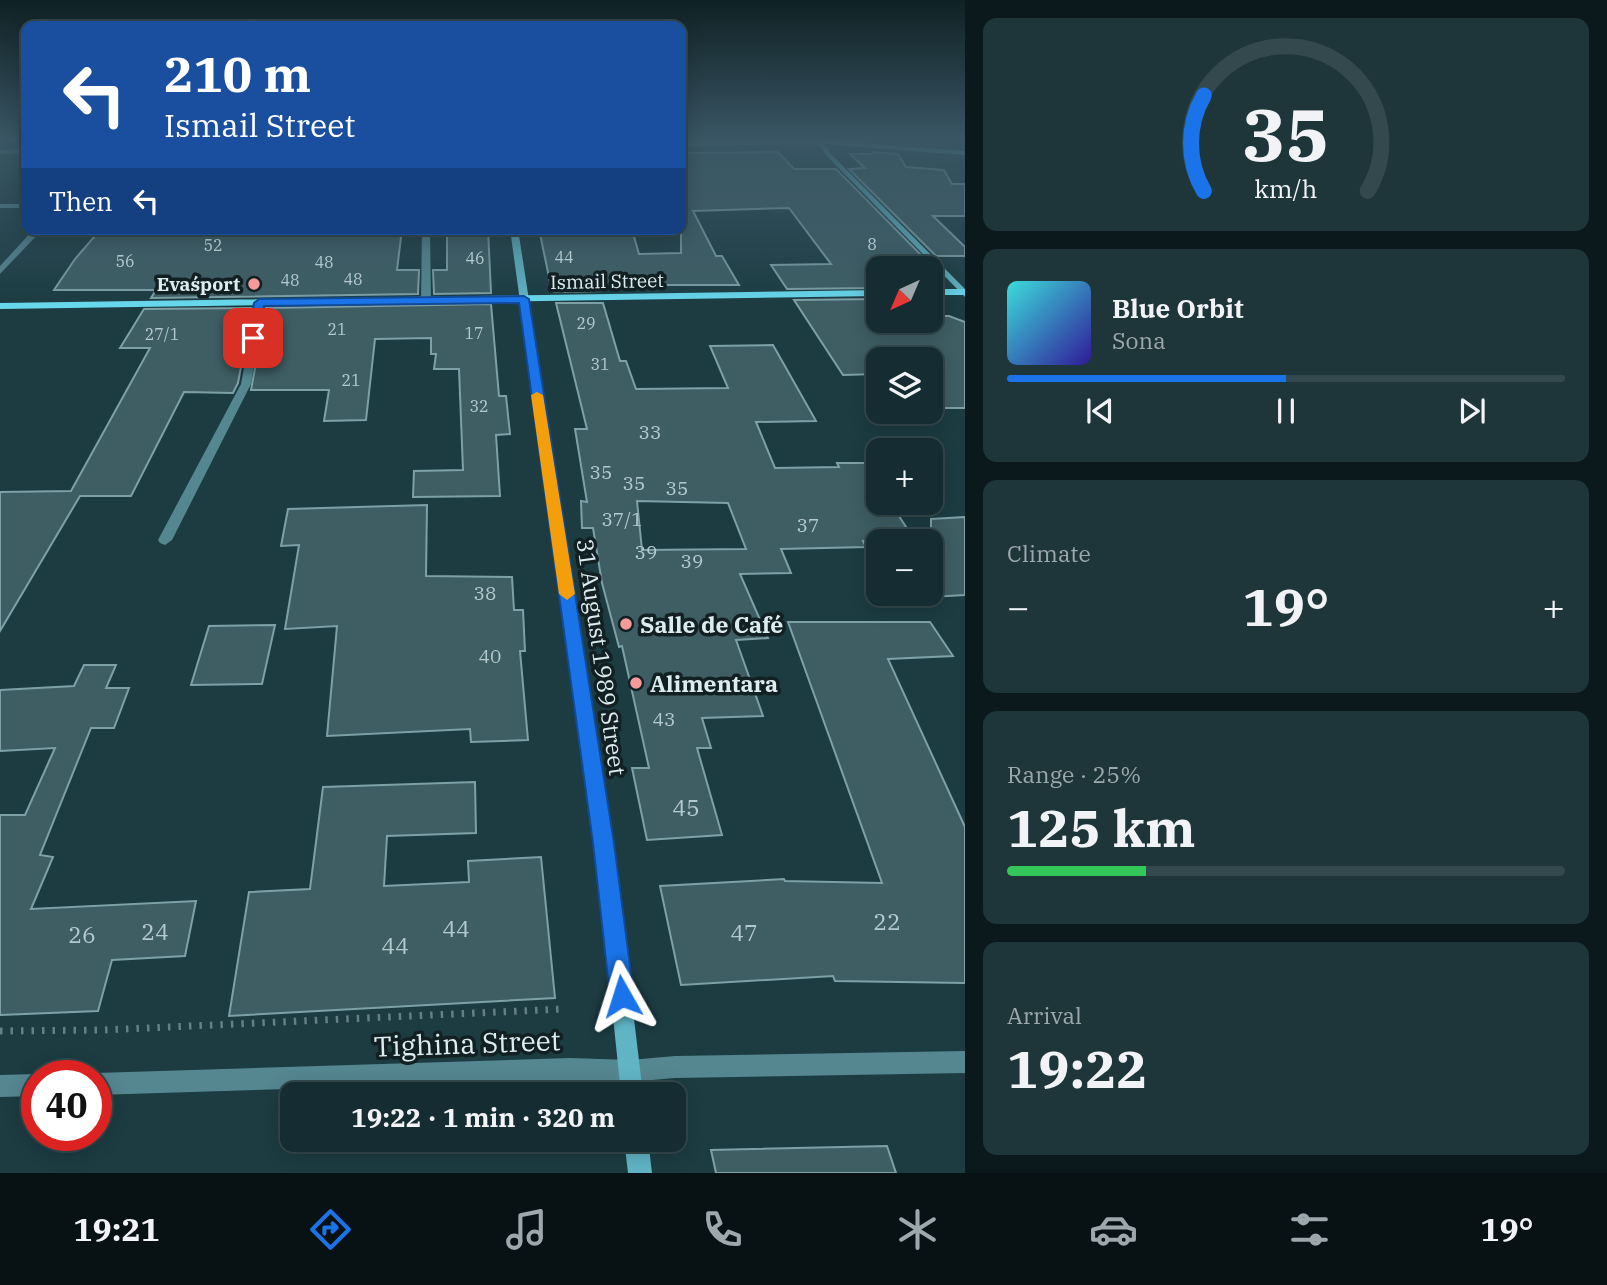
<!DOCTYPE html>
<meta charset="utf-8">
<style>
body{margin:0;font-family:"IBM Plex Serif",serif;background:#1e353a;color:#f1f3f6;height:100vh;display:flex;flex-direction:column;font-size:26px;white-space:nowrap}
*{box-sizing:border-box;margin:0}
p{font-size:23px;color:#9da8ac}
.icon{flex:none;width:38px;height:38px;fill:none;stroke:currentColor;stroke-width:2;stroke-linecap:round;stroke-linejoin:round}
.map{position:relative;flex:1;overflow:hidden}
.details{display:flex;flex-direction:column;gap:18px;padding:18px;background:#0c191c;width:642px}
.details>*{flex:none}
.guide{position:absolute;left:21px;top:21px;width:665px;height:214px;border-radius:14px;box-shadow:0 4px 18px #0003,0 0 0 2px #34494d;background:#1a4fa0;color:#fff;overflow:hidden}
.needle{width:46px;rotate:224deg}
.tools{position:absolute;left:866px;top:256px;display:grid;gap:14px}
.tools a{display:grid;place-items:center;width:77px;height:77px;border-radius:14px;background:#152d32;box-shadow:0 4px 18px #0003,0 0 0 2px #34494d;font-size:35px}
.speed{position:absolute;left:21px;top:1060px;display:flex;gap:14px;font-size:35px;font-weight:700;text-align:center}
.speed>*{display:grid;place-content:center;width:91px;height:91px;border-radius:50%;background:#152d32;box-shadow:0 4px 18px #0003,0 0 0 2px #34494d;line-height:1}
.speed .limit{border:10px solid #d22;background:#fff;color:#111}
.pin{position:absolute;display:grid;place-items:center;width:60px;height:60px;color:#fff;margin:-30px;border-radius:14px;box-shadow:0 4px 10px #0006}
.me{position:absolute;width:77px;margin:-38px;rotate:354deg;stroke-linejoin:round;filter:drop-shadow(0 0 5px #0008)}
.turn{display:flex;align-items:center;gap:24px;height:147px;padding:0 28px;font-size:32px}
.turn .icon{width:91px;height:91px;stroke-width:2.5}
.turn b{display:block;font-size:49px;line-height:60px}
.then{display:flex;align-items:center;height:66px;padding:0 28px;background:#0003;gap:14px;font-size:26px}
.big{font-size:52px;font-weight:800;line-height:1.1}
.details .card{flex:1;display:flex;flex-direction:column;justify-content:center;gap:10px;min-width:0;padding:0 24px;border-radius:14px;background:#1e353a}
.details .dial{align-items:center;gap:0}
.dial svg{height:182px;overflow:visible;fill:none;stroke:#34494d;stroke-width:7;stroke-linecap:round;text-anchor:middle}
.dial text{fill:#f1f3f6;stroke:none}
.song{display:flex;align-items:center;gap:21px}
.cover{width:84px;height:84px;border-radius:10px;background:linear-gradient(135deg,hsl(180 70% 55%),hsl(250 70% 35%))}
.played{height:7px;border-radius:4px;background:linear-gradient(90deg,#1a73e8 50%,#34494d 50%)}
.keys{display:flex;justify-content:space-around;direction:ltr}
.heat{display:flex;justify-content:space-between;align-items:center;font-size:38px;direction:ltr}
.charge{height:10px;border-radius:5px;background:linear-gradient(90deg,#34c759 25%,#34494d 0)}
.trip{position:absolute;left:280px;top:1082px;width:406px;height:70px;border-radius:14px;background:#152d32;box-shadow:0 4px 18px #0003,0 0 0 2px #34494d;font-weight:800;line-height:70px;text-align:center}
.dock{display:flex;height:112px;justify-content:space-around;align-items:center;background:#081214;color:#9da8ac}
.dock .icon{width:49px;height:49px}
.dock .on{color:#1a73e8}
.dock b{font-size:32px;color:#f1f3f6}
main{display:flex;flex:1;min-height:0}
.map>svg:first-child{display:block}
.building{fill:#3e5e64;stroke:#7ea0a7;stroke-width:2;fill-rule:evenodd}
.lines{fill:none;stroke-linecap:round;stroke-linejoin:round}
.path{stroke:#657f84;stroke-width:7;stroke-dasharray:2.5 8;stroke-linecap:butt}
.lane{fill:#558791;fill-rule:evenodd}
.street{fill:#558791;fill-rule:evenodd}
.secondary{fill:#60b4c4;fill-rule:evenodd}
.primary{fill:#67d7ec;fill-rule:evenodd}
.route{fill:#1a73e8;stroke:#114b97;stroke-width:2}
.slow{fill:#f59e0b}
.poi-dot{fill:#f59b9c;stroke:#132023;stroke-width:2.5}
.labels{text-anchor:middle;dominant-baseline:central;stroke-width:7;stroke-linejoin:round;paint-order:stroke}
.far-number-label{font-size:16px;fill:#b4c9ce}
.far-street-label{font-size:19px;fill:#dcedf1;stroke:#132023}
.far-poi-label{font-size:19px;font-weight:bold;fill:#dcedf1;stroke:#132023;text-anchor:end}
.number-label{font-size:19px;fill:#b4c9ce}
.poi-label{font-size:23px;font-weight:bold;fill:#dcedf1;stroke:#132023;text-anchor:start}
.street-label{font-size:23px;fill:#dcedf1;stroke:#132023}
.near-number-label{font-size:23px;fill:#b4c9ce}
.near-street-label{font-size:28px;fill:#dcedf1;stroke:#132023}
</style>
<main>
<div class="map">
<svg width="965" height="1173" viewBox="0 0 965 1173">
<rect width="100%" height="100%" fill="#1c3c42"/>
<path class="building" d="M778 152 794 169H836L922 256 900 257 911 268H878V288L787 289 771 265 831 264 789 208 693 211 716 256H722L739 285H612L598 287 600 291 554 292 551 287 539 229H609L610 233H633L639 254 681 253V153Z
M873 152 898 154 906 167 944 170 952 184H965V216H933L965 247V256H936L849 169 865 168 850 154H872Z
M101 229H402L397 270H419L418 294 151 298 156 290H54L75 259Z
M447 229H488L491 293 434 294 433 270H447Z
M878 299V320H931V316H949L965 322V408H931V359H878V374L843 375 794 300Z
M556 303H603L620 361H626L636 389 728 388 710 346 773 345 816 421 756 422 775 468 839 467 837 463H866L878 483V502H890L915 541H863L866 547 781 549 791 573 740 574 768 638 736 640 763 716 702 718 711 748H697L722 835 647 840 632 768H649L622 646 619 647 602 583 593 528H582L581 501 587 502 575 429H587ZM637 501 728 503 746 549 642 550Z
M491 304 499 396H506L510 434 496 435 500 496 413 497 414 471 463 470 459 369H434L436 354H431V338L375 339 366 420 324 421 329 390H251L266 308Z
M252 308 238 383 233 393 184 392 131 496H80L0 631V492L71 491 150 348H120L144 309Z
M427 505 426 576 512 577 514 610H523L525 651H520L528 740 471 742 470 729 327 736 337 626 285 629 299 545 281 546 288 509Z
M965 517V595L931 597V519Z
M788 622H930L953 656 888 659 965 827V983L835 981 833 976 681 985 660 886 784 879 785 881 882 883Z
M275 625 262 684 191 685 209 626Z
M84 665H116L106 688H129L114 728H91L40 855 53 857 31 909 196 901 185 956 112 960 98 1011 0 1015V815H25L55 748 0 751V690L74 686Z
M475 782 476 833 387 836 384 886 469 882 468 861 541 857 555 998 229 1016 249 892 310 889 323 787Z
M887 1146 896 1173H716L711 1150Z"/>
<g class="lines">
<path class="path" d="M0 1031 103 1030 564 1009"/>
<path class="lane" d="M26 149V153L0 154V150Z
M0 204H26V208H0Z
M34 229H43L0 274V266Z
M422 229H430L431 301 426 304 421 301Z
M256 301 264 303 251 384 172 540 165 545 160 543 158 540 241 384Z"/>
<path class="street" d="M821 140 823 143 681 147V143Z
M965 1051V1073L675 1078 630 1082 570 1080 96 1095V1076H88L96 1073 570 1058 630 1060 675 1056Z
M37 1074 43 1076H37V1096L0 1097V1075Z"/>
<path class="secondary" d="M816 140 965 151V155L825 144 830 153 965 289V297L826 155Z
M510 229H518L613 843 643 1094H621L595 843Z
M624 1139H648L652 1173H628Z"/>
<path class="primary" d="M931 289H965V295H931Z
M878 290V296L0 309V303Z"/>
</g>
<linearGradient id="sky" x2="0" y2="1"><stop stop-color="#0f2124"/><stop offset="0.46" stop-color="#3a5665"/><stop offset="1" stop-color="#3a5665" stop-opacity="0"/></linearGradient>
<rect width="965" height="304" fill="url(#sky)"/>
<path class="route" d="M524 296 529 299 614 843 634 996 630 1005 622 1008 613 1005 610 996 593 843 519 303 264 306 258 338 253 342 247 338 254 303 259 299Z"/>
<path class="slow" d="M537 392 543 395 575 594 567 600 559 594 531 395Z"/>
<g class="poi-dot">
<circle cx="254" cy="284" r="7"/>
<circle cx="626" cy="624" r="7"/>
<circle cx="636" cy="683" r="7"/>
</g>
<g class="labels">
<g class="far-number-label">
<text x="872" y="244">8</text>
<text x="213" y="245">52</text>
<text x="564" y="257">44</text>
<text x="475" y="258">46</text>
<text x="125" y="261">56</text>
<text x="324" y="262">48</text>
<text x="353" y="279">48</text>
<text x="290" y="280">48</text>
<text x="586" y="323">29</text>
<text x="337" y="329">21</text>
<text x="474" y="333">17</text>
<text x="162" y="334">27/1</text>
<text x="600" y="364">31</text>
<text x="351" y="380">21</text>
<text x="479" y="406">32</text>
</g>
<g class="far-street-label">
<text transform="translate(607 281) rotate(-1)">Ismail Street</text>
</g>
<g class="far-poi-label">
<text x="240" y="284">Evaśport</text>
</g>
<g class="number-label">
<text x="650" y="432">33</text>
<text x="601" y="472">35</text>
<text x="634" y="483">35</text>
<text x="677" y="488">35</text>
<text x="622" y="519">37/1</text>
<text x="808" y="525">37</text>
<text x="646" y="552">39</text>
<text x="692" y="561">39</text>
<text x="485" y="593">38</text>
<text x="490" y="656">40</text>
<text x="664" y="719">43</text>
</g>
<g class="poi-label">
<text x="640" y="624">Salle de Café</text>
<text x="650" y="683">Alimentara</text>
</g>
<g class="street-label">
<text transform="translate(602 657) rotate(82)">31 August 1989 Street</text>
</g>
<g class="near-number-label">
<text x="686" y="807">45</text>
<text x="887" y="921">22</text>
<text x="456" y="928">44</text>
<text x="155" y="931">24</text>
<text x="744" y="932">47</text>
<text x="82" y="934">26</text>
<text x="395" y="945">44</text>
</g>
<g class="near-street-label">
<text transform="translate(467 1043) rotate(-2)">Tighina Street</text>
</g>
</g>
</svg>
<div class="tools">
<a><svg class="needle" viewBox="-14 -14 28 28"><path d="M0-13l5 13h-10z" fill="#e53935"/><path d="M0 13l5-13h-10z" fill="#9da8ac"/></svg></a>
<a><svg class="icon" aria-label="layers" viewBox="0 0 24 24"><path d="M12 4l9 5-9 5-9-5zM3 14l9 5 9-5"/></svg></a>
<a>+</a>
<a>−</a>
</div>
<div class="speed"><div class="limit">40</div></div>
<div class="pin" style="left:253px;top:338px;background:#d93025"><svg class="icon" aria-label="arrive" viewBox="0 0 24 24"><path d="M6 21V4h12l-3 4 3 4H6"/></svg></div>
<svg class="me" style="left:622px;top:996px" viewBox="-20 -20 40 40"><path d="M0-17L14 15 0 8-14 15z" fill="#1a73e8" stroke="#fff" stroke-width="4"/></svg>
<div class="trip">19:22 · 1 min · 320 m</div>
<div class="guide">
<div class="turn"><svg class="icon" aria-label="left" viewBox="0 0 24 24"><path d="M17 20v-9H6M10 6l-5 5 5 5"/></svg><div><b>210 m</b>Ismail Street</div></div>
<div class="then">Then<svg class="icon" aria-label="left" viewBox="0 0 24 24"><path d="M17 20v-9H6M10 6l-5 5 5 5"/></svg></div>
</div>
</div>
<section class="details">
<div class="card dial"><svg viewBox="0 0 100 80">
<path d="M14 69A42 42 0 1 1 86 69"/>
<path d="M14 69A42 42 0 0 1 14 27" stroke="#1a73e8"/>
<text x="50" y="56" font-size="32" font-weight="700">35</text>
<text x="50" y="72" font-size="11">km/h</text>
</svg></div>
<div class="card">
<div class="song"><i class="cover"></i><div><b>Blue Orbit</b><p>Sona</p></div></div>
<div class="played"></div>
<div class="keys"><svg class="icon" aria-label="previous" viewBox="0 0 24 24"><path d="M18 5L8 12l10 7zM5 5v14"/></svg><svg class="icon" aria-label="pause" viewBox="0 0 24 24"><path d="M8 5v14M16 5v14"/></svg><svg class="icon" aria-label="next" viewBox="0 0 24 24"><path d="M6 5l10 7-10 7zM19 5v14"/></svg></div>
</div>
<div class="card"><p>Climate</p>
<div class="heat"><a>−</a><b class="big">19°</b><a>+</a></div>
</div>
<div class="card"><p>Range · 25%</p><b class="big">125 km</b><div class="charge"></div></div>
<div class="card"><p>Arrival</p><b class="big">19:22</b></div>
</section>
</main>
<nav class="dock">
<b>19:21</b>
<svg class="icon on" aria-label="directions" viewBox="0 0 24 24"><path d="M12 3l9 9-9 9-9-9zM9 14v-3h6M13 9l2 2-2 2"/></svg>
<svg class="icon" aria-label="music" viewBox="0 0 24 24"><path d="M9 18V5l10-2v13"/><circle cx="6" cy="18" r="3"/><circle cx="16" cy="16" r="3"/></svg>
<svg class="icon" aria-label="phone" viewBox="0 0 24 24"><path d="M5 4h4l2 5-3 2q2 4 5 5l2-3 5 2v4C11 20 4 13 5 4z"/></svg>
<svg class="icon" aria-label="climate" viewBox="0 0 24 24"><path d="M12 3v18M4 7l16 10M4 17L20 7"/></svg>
<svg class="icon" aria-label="car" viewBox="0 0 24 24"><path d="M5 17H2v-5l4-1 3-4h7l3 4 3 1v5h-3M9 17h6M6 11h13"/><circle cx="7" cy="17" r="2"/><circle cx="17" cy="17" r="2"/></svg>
<svg class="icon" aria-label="filters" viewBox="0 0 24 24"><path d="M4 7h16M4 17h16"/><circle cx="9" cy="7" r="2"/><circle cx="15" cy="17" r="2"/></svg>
<b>19°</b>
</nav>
